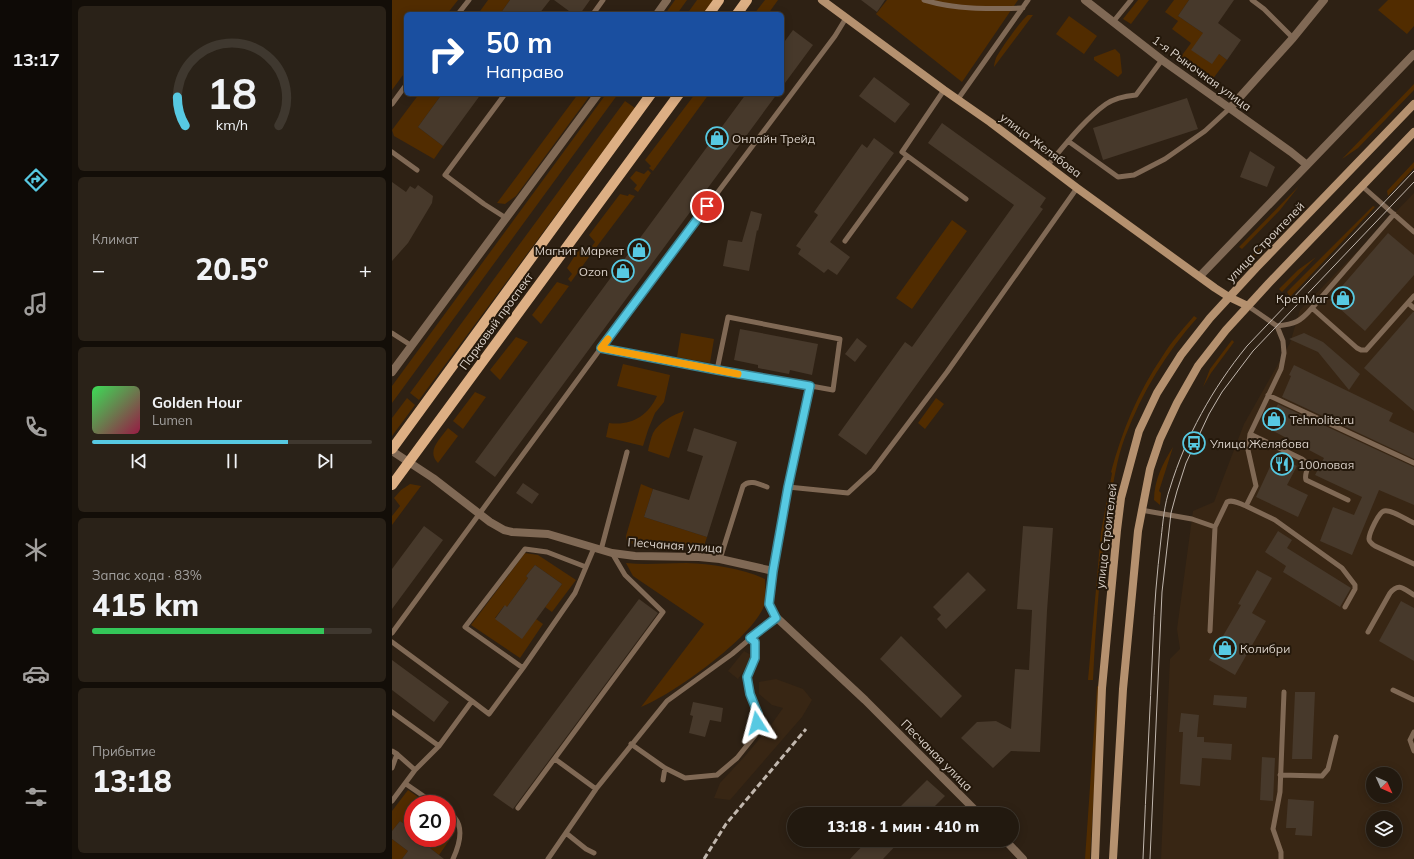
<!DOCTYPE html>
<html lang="ru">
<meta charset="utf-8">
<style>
body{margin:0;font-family:Mulish,sans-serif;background:#2a2218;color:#f1f3f6;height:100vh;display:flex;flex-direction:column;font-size:15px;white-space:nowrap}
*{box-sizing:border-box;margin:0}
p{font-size:13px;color:#a2a09e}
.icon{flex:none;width:22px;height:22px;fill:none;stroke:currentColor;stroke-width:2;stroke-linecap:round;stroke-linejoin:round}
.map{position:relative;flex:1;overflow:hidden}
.sheet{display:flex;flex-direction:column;gap:6px;padding:6px;background:#130e08;width:320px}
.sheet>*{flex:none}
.guide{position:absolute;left:12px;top:12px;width:380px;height:84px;border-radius:6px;box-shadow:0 2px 10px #0003,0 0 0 1px #3f382f;background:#1a4fa0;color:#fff;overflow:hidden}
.needle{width:26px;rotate:135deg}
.tools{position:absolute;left:974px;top:767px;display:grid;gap:8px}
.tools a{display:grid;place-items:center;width:36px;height:36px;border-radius:50%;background:#22190f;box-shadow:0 2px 10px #0003,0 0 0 1px #3f382f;font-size:20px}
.speed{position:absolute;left:12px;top:795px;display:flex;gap:8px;font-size:20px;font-weight:700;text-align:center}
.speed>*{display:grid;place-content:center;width:52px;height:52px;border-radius:50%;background:#22190f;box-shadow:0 2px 10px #0003,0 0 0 1px #3f382f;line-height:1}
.speed .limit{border:6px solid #d22;background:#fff;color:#111}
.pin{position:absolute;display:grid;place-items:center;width:34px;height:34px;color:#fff;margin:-17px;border:2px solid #fff;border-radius:50%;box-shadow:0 1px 4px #0007}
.me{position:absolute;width:44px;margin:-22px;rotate:351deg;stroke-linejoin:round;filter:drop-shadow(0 0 3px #0008)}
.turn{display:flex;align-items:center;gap:14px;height:84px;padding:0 16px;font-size:18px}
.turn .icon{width:52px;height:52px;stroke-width:2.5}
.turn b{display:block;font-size:28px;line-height:34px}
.big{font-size:30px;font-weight:800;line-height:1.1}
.sheet .tile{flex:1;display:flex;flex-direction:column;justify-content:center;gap:6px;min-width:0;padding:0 14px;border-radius:6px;background:#2a2218}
.sheet .dial{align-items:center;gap:0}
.dial svg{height:104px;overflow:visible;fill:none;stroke:#3f382f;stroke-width:7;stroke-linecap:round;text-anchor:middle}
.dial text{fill:#f1f3f6;stroke:none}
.song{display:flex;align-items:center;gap:12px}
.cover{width:48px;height:48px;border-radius:6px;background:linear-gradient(135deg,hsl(130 70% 55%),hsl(340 70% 35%))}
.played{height:4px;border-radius:2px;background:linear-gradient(90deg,#57c9e2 70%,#3f382f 70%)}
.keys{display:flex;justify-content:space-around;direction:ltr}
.heat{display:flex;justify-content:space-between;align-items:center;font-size:22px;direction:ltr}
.charge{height:6px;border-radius:3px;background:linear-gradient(90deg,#34c759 83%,#3f382f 0)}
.trip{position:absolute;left:395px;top:807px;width:232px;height:40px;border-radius:20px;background:#22190f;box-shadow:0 2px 10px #0003,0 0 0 1px #3f382f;font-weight:800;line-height:40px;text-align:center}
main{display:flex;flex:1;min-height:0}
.menu{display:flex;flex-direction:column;width:72px;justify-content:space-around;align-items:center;background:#0e0a06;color:#a2a09e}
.menu .icon{width:28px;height:28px}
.menu .selected{color:#57c9e2}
.menu b{font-size:18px;color:#f1f3f6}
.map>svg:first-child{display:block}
.built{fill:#382614;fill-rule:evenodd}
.green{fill:#512c00}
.building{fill:#47392b}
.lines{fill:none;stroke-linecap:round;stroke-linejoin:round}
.lane{stroke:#806955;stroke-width:5}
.street{stroke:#806955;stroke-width:8}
.secondary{stroke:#b5916f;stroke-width:8}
.primary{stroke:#ddaf84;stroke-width:10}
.tram{stroke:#c1b7ae;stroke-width:1}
.rail{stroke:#c1b7ae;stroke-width:3;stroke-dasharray:6 3;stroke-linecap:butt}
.route-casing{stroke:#398393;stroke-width:10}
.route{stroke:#57c9e2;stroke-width:7}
.slow{stroke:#f59e0b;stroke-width:7}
.labels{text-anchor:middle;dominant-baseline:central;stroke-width:4;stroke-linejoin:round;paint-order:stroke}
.street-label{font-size:12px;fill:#d9d0c8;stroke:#24180b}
.poi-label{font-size:12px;fill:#d9d0c8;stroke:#24180b;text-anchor:start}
</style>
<main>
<nav class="menu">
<b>13:17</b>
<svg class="icon selected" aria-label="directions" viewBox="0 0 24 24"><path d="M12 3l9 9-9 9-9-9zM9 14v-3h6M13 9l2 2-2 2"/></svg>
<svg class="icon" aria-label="music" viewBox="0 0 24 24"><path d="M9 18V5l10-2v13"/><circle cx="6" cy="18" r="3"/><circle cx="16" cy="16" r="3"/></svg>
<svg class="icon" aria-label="phone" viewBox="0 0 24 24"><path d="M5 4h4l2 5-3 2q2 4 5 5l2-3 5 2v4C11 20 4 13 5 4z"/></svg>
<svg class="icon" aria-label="climate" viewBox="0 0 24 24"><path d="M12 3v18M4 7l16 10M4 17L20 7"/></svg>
<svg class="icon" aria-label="car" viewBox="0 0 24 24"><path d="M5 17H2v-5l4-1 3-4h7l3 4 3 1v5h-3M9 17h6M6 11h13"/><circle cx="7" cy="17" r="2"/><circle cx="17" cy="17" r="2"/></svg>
<svg class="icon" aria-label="filters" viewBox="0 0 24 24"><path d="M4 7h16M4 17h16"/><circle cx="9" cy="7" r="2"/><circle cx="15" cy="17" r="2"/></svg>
</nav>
<section class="sheet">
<div class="tile dial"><svg viewBox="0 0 100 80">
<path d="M14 69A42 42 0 1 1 86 69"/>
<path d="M14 69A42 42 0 0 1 8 47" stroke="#57c9e2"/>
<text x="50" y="56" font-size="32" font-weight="700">18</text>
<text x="50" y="72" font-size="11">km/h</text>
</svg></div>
<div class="tile"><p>Климат</p>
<div class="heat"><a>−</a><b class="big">20.5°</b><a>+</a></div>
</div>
<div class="tile">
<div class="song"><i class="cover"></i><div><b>Golden Hour</b><p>Lumen</p></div></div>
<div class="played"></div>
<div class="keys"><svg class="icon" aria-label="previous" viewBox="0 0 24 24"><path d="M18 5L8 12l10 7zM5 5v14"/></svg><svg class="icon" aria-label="pause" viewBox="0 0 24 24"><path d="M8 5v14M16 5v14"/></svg><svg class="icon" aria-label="next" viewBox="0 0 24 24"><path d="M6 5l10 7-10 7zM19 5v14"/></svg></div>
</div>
<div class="tile"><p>Запас хода · 83%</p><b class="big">415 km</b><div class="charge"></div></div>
<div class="tile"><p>Прибытие</p><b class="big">13:18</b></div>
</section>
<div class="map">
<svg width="1022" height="859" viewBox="0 0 1022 859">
<rect width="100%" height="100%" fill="#2e2114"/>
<path class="built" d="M1022 193V859H769L778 659 788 649 785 629 801 511 822 502 852 424 898 343 908 310ZM981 774H1003V796H981ZM981 818H1003V840H981Z
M352 651 359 655 353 669 346 679 336 671Z
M384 679 411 689 420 700 410 717 338 800 322 798 328 783 354 755 379 725 391 708 380 705 367 694V682Z"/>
<path class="green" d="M0 0H66L55 14H14V71L0 90Z
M96 0H118L108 14H86Z
M283 0H295L285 14H273Z
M305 0H322L311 14H295Z
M373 0H386L376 14H362Z
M495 0H626L570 82 484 14Z
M746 0H757L739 24 731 19Z
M782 0H797L786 16 811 33 827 54 835 60 820 80 788 58 799 43 780 29 786 21 773 12Z
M996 0H1022V26L1015 34 986 10Z
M636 15H641L602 67C602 64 603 61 604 58 608 50 629 20 636 15Z
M677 16 705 36 692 54 664 34Z
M723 49 728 54 730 73 726 77 702 60V57Z
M1022 84V90L966 148 950 159Z
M27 94H50L26 127 51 146 42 159 2 136 0 130Z
M186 94H199L124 196 113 204 105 203Z
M214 94H226L0 403V386Z
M303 94H317L261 171 257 168 259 166 253 160Z
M233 101 243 108 27 400 18 393Z
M1022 162V168L996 196 995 191Z
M256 170 259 173 246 192 242 189 245 185 238 178 244 171 252 174Z
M907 186 888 210 850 249 847 247Z
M228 194 236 196 237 194 243 196 203 249 200 246 203 242 197 235Z
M981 206 983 207 898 297 895 292Z
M905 208 897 221 860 259 859 257Z
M560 220 575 231 520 309 504 298Z
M199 247 202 250 179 282 176 279 180 274 175 268 187 249 195 251Z
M924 257 890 292 887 289 906 270Z
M165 282 177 286 149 324 140 315Z
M802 316 805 318C774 353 750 392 733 437 725 458 722 480 718 502 708 561 704 621 701 680H696L709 532 720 473 719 472C730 431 746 392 770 357 779 342 791 329 802 316Z
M289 333 322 339 318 363 285 357Z
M124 337 136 342 108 380 98 370Z
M840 340 842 342 819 373 811 387 818 369Z
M231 364 278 375 272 402 263 413 256 430 251 446 214 437 217 423C239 426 256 416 265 396L225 386Z
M83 392 94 397 71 429 61 421Z
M15 398 23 405 0 436V418Z
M544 398 552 404 533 429 526 423Z
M292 411 277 458 256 451C257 445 259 438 261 433 267 422 281 415 292 411Z
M56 428 66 436 46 463C34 451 48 439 56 428Z
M781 447 767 491 769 493 768 505 762 500C762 480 771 463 781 447Z
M18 484 29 486 0 525V516L8 506 2 498 9 490Z
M249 484 261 489 252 517 315 537 312 546 241 544C237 543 234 542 234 536Z
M133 553 146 555 184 580 160 612 153 607 170 584 143 565 134 576 136 578 115 607 112 606 103 618 144 619 151 624 128 658 79 625Z
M234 563C254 565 274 563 294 563 320 564 349 568 373 579 373 587 375 599 372 606 360 638 280 695 249 707L312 624 241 576Z
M705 686 708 687 698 859H693Z
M16 790 36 804H21V830L8 821 0 831V811Z
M55 819 63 828V832L47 855 38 848 45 838H55Z
M0 839 16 851 10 859H0Z"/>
<path class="building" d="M118 0H158L147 14H108Z
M162 0H198L188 14H181Z
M469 0H493L485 12Z
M797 0H842L826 23 849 40 835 60 827 54 820 64 799 50 811 33 786 16Z
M401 30 421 45 390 87V45Z
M482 77 518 104 503 123 467 96Z
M50 94H89L51 146 26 127Z
M354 94H385L103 477 83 462Z
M795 98 806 129 711 160 701 128Z
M550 123 654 198 648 207 651 209 474 455 446 435 513 342 520 347 622 205 536 143Z
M482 138 502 153 438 242 458 257 445 275 436 269 432 273 406 254 409 249 404 246 426 215 422 212 470 144 475 148Z
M858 151 883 167 875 187 848 177Z
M0 182 14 192 18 186 23 189 26 185 41 196 40 203 16 243 0 261Z
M359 211 370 214 366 231 365 230 357 271 331 266 336 240 350 242Z
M996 233 1022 255V275L973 331 938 300Z
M1021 312H1022V411L972 368Z
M348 329 426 344 420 375 398 370 397 374 366 368V365L342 360Z
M912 333 931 342 968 374 957 390 926 352 897 339Z
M465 338 475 346 463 362 453 354Z
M902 365 1001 413 997 421 1022 433V459L890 397 899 376 897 375Z
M886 404 1022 467V505L987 490 960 555 928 541 941 507 962 515 970 497 923 475 932 458 874 427Z
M302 428 345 442 315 537 252 517 261 489 297 500 311 456 295 451Z
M883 456 905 466 895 485 916 495 906 517 864 497Z
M131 483 147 494 140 504 124 493Z
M32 526 51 540 0 609V569Z
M631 526 661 528 655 611 648 752 619 751 601 768 569 738 585 722 604 721 619 729 623 669 637 670 640 610 625 609Z
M886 531 900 540 895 548 959 588 948 607 891 572 894 566 873 552Z
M143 565 170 584 130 639 103 619 113 605 115 607 136 578 134 576Z
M865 570 880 578 860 613 874 621 843 675 817 660 849 605 846 604Z
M576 572 594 590 554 629 545 619 549 615 541 607Z
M247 599 266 613 121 809 101 795Z
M1009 601 1022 608V661L987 641Z
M509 636 570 696 549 718 488 659Z
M0 660 57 702 42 722 0 690Z
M903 692H923L920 759H900Z
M822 695 855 697 854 708 821 705Z
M301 702 331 708 329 722 318 720 313 737 297 733 301 716 298 715Z
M789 713 807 715 805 737H812V742L840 744 839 760 810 758 808 786 788 784 791 732H787Z
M870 757 883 758 881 801 868 800Z
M535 780 553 796 535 814H501Z
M896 799 922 801 920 836 903 835 904 828H894Z
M8 821 21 830V838H45L38 848 52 859H10L16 851 0 839V831Z
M476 840H509L491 859H458Z"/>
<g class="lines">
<path class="lane" d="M532 0C566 10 595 9 631 8
M860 0 872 9 901 38
M66 14 77 0
M201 14 211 0
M721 22 739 0
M552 90 510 152 574 199
M113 94 53 175 92 204 114 218
M566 99 636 0
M0 104 14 85
M676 141 726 177 742 175 773 159 813 131 838 108
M0 152 25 170
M656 165C673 145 693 119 714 104 723 98 734 96 744 95L770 60
M970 186 1022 232
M1002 214 920 308 965 348 969 350H974L1022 296
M453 241 515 156
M1016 303 1022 308
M856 306 885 326C903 324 908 322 920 308
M885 326 891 341 892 353 889 369 858 434 856 450 864 486 854 506 883 520 950 568 963 585V589L953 607
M0 333 20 346
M209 348 441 390 448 339 336 317 325 370
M876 395 1022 463
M858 434 910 459 916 464C916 470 912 475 914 480L956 500
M396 487 418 386
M749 510 800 519 823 527
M1022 523C1015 520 999 509 992 511 987 512 977 533 977 539 977 542 980 544 983 546L1022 564
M209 550 235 452
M328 559 351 486C357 479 367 484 375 487
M194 567 155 552 133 549 73 627 131 668 183 593 202 548
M381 571 396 487 456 493 481 470 555 372 685 188
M818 631 823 527 835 502C841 499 848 504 854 506
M976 632 998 593C1007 582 1012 589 1022 595
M0 633 209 348 443 36 454 18
M0 642 80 701 47 746 23 770 0 801
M1001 690 1022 700
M80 701 97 714 131 668
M0 712 47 746
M1022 732 1018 740 1022 751
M239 744 273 768 293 778 325 775 345 758 365 733 366 714 358 694 355 677 363 658V642L358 638
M0 751 5 754 0 768
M5 754 23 770
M163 759 204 789
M888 775 930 776 936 769 944 737
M271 780 273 768
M14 784 43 804
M126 808 271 612 233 575 220 553
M55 813C57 814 61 816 63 818 73 830 66 848 61 859
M174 833 194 849 202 853
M156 859 204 789 275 701 340 654 384 617
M889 859V852L881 829 888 792 892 692"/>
<path class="street" d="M693 0 770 60 899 152 915 165
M265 14 275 0
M838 108 901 38 932 0
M808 276 1022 54
M0 372 206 94
M0 451 41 478 98 522 112 530 120 532 156 534 220 553 243 556 307 557 328 559 381 571 377 604 384 617 473 700 587 814
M613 840 631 859"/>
<path class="secondary" d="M430 0 552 90 598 122 685 188 823 288 837 297 856 306
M703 859 710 688 725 530 729 498 747 431 765 393 789 355 818 318 864 268 1022 104
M721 859 731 689 746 531 758 469 768 439 785 403 806 366 834 330 877 283 1022 132"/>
<path class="primary" d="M317 14 327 0
M345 14 355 0
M0 449 259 94
M0 485 287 94"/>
<path class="tram" d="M751 859C754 786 758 714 761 641 762 607 765 573 769 539 771 522 772 505 778 488 794 436 820 389 855 346L1022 171
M758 859 770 592 779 513 785 491 794 463 817 414 830 392 861 351 1022 182"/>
<path class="rail" d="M312 859 334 824 414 729"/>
</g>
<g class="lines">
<g class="route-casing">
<path id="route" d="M315 206 209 348 325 370 418 386 396 487 381 571 377 604 384 618 358 638 363 642V658L355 677 358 694 366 714 365 723"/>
</g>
<use href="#route" class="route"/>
<path class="slow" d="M216 339 209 348 346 374"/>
</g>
<defs>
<g id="shop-ring" transform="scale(1.15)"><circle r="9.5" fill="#24180b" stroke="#57c9e2" stroke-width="1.5"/><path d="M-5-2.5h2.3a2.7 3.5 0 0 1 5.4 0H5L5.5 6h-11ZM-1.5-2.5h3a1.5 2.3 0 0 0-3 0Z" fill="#57c9e2"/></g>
<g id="bus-ring" transform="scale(1.15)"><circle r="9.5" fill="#24180b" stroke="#57c9e2" stroke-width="1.5"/><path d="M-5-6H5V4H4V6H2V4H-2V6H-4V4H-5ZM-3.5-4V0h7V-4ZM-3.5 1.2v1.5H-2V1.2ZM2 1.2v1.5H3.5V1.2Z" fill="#57c9e2"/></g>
<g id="restaurant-ring" transform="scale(1.15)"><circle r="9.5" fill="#24180b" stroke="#57c9e2" stroke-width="1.5"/><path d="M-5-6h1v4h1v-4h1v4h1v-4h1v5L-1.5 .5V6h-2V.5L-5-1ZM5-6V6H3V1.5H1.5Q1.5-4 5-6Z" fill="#57c9e2"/></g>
</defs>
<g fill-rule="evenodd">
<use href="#shop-ring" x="325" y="138"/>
<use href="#shop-ring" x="247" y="250"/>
<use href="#shop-ring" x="231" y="271"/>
<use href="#shop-ring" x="951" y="298"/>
<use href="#shop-ring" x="882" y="419"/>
<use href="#bus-ring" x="802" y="443"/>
<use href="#restaurant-ring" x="890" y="464"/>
<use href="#shop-ring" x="833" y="648"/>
</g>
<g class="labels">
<g class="street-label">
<text transform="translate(810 73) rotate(36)">1-я Рыночная улица</text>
<text transform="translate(649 145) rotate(37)">улица Желябова</text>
<text transform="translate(873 242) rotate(-46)">улица Строителей</text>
<text transform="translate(104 321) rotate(-54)">Парковый проспект</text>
<text transform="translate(714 536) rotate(-83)">улица Строителей</text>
<text transform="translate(283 545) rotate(4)">Песчаная улица</text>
<text transform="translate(545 755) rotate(45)">Песчаная улица</text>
</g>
<g class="poi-label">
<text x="340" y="138">Онлайн Трейд</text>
<text x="232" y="250" text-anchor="end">Магнит Маркет</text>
<text x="216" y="271" text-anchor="end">Ozon</text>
<text x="936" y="298" text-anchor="end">КрепМаг</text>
<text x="898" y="419">Tehnolite.ru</text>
<text x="818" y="443">Улица Желябова</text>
<text x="906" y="464">100ловая</text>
<text x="848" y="648">Колибри</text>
</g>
</g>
</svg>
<div class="tools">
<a><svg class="needle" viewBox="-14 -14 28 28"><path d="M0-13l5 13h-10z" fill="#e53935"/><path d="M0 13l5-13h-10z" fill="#a2a09e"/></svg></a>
<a><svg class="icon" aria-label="layers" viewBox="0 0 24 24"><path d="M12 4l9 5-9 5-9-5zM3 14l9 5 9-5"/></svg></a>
</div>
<div class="speed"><div class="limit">20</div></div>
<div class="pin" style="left:315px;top:206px;background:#d93025"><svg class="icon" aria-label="arrive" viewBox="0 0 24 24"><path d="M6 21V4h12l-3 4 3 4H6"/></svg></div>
<svg class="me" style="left:365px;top:723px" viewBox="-20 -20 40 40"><path d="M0-17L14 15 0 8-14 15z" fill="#57c9e2" stroke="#fff" stroke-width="4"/></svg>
<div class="trip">13:18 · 1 мин · 410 m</div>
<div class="guide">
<div class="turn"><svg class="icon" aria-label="right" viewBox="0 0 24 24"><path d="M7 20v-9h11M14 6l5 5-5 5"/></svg><div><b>50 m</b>Направо</div></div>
</div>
</div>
</main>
